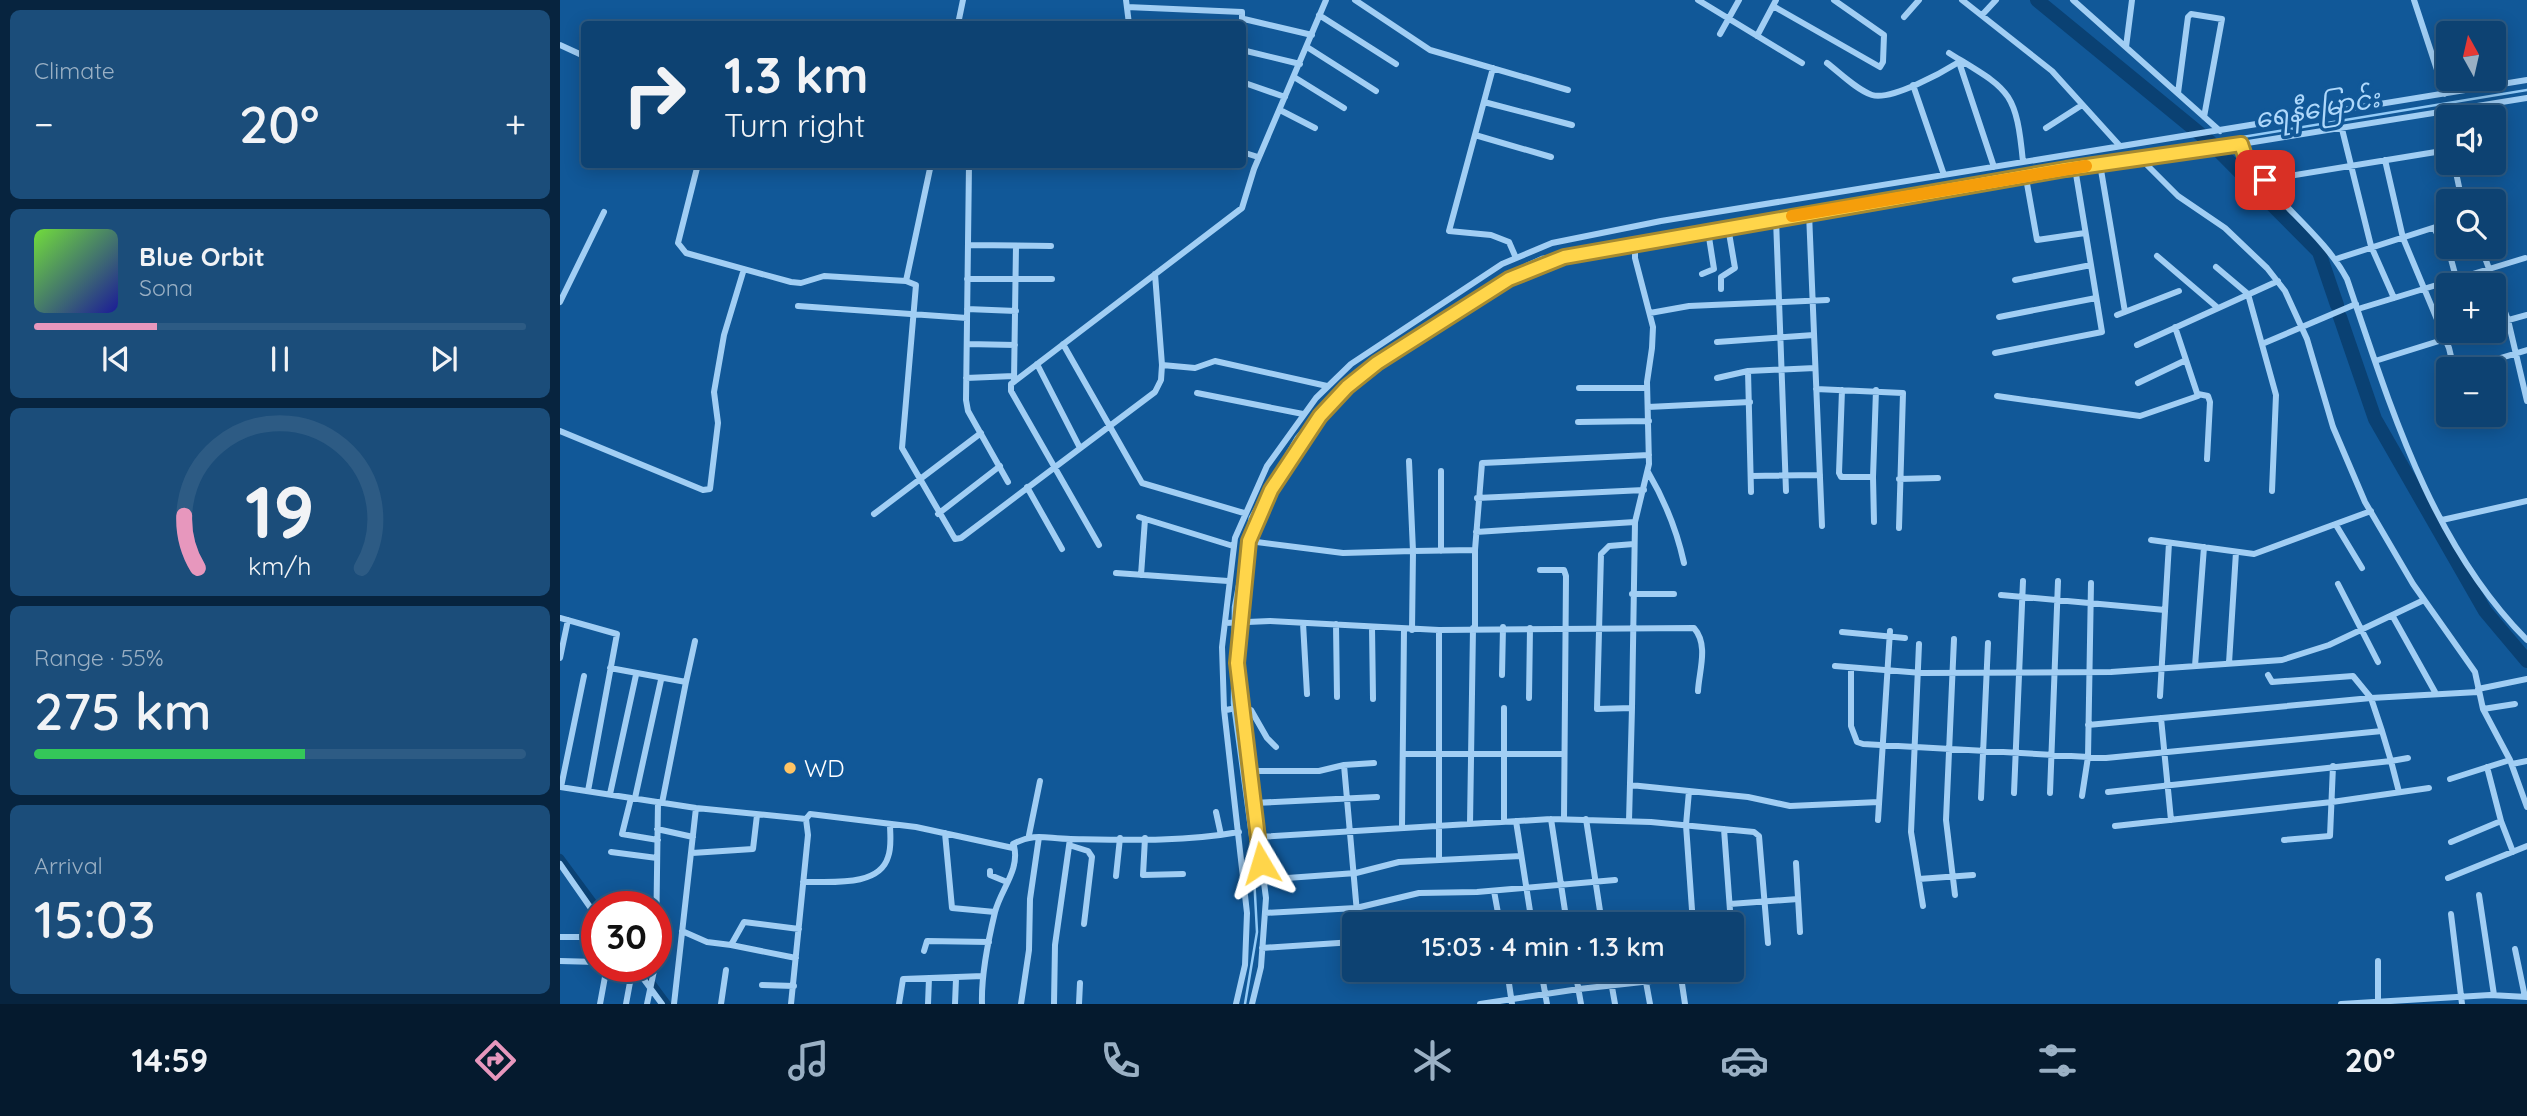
<!DOCTYPE html>
<meta charset="utf-8">
<style>
body{margin:0;font-family:Quicksand,"Noto Sans Myanmar",sans-serif;background:#1b4d7a;color:#f1f3f6;height:100vh;display:flex;flex-direction:column;font-size:26px;white-space:nowrap}
*{box-sizing:border-box;margin:0}
p{font-size:23px;color:#9ab0c4}
.icon{flex:none;width:38px;height:38px;fill:none;stroke:currentColor;stroke-width:2;stroke-linecap:round;stroke-linejoin:round}
.map{position:relative;flex:1;overflow:hidden}
.details{display:flex;flex-direction:column;gap:10px;padding:10px;background:#07243f;width:560px}
.details>*{flex:none}
.hud{position:absolute;left:21px;top:21px;width:665px;height:147px;border-radius:7px;box-shadow:0 4px 18px #0003,0 0 0 2px #2d5b84;background:#0d4272;color:#f1f3f6;overflow:hidden}
.needle{width:46px;rotate:352deg}
.buttons{position:absolute;left:1876px;top:21px;display:grid;gap:14px}
.buttons a{display:grid;place-items:center;width:70px;height:70px;border-radius:7px;background:#0d4272;box-shadow:0 4px 18px #0003,0 0 0 2px #2d5b84;font-size:35px}
.speed{position:absolute;left:21px;top:891px;display:flex;gap:14px;font-size:35px;font-weight:700;text-align:center}
.speed>*{display:grid;place-content:center;width:91px;height:91px;border-radius:50%;background:#0d4272;box-shadow:0 4px 18px #0003,0 0 0 2px #2d5b84;line-height:1}
.speed .limit{border:10px solid #d22;background:#fff;color:#111}
.pin{position:absolute;display:grid;place-items:center;width:60px;height:60px;color:#fff;margin:-30px;border-radius:14px;box-shadow:0 4px 10px #0006}
.me{position:absolute;width:77px;margin:-38px;rotate:353deg;stroke-linejoin:round;filter:drop-shadow(0 0 5px #0008)}
.turn{display:flex;align-items:center;gap:24px;height:147px;padding:0 28px;font-size:32px}
.turn .icon{width:91px;height:91px;stroke-width:2.5}
.turn b{display:block;font-size:49px;line-height:60px}
.big{font-size:52px;font-weight:600;line-height:1.1}
.details .card{flex:1;display:flex;flex-direction:column;justify-content:center;gap:10px;min-width:0;padding:0 24px;border-radius:10px;background:#1b4d7a}
.details .dial{align-items:center;gap:0}
.dial svg{height:182px;overflow:visible;fill:none;stroke:#2d5b84;stroke-width:7;stroke-linecap:round;text-anchor:middle}
.dial text{fill:#f1f3f6;stroke:none}
.song{display:flex;align-items:center;gap:21px}
.cover{width:84px;height:84px;border-radius:10px;background:linear-gradient(135deg,hsl(100 70% 55%),hsl(240 70% 35%))}
.played{height:7px;border-radius:4px;background:linear-gradient(90deg,#e797bd 25%,#2d5b84 25%)}
.keys{display:flex;justify-content:space-around;direction:ltr}
.heat{display:flex;justify-content:space-between;align-items:center;font-size:38px;direction:ltr}
.charge{height:10px;border-radius:5px;background:linear-gradient(90deg,#34c759 55%,#2d5b84 0)}
.trip{position:absolute;left:782px;top:912px;width:402px;height:70px;border-radius:7px;background:#0d4272;box-shadow:0 4px 18px #0003,0 0 0 2px #2d5b84;font-weight:600;line-height:70px;text-align:center}
.tab-bar{display:flex;height:112px;justify-content:space-around;align-items:center;background:#051a2e;color:#9ab0c4}
.tab-bar .icon{width:49px;height:49px}
.tab-bar .current{color:#e797bd}
.tab-bar b{font-size:32px;color:#f1f3f6}
main{display:flex;flex:1;min-height:0}
.map>svg:first-child{display:block}
.lines{fill:none;stroke-linecap:round;stroke-linejoin:round}
.stream{stroke:#93cbf7;stroke-width:2.5}
.canal{stroke:#0a4173;stroke-width:8}
.river{stroke:#0a4173;stroke-width:14}
.street{stroke:#a1cef4;stroke-width:6}
.route-casing{stroke:#a68a30;stroke-width:18}
.route{stroke:#ffd54a;stroke-width:12}
.slow{stroke:#f59e0b;stroke-width:12}
.poi-dot{fill:#ffc464;stroke:#115898;stroke-width:2.5}
.labels{text-anchor:middle;dominant-baseline:central;stroke-width:7;stroke-linejoin:round;paint-order:stroke}
.poi-label{font-size:24px;fill:#fff;stroke:#115898;text-anchor:start}
.water-label{font-size:26px;font-style:italic;fill:#aed8fb;stroke:#115898}
</style>
<main>
<section class="details">
<div class="card"><p>Climate</p>
<div class="heat"><a>−</a><b class="big">20°</b><a>+</a></div>
</div>
<div class="card">
<div class="song"><i class="cover"></i><div><b>Blue Orbit</b><p>Sona</p></div></div>
<div class="played"></div>
<div class="keys"><svg class="icon" aria-label="previous" viewBox="0 0 24 24"><path d="M18 5L8 12l10 7zM5 5v14"/></svg><svg class="icon" aria-label="pause" viewBox="0 0 24 24"><path d="M8 5v14M16 5v14"/></svg><svg class="icon" aria-label="next" viewBox="0 0 24 24"><path d="M6 5l10 7-10 7zM19 5v14"/></svg></div>
</div>
<div class="card dial"><svg viewBox="0 0 100 80">
<path d="M14 69A42 42 0 1 1 86 69"/>
<path d="M14 69A42 42 0 0 1 8 46" stroke="#e797bd"/>
<text x="50" y="56" font-size="32" font-weight="700">19</text>
<text x="50" y="72" font-size="11">km/h</text>
</svg></div>
<div class="card"><p>Range · 55%</p><b class="big">275 km</b><div class="charge"></div></div>
<div class="card"><p>Arrival</p><b class="big">15:03</b></div>
</section>
<div class="map">
<svg width="1967" height="1004" viewBox="0 0 1967 1004">
<rect width="100%" height="100%" fill="#115898"/>
<g class="lines">
<path class="stream" d="M685 1004 697 932 693 857 672 703 673 607 690 517 736 437 785 381 885 312 949 272 982 257 1391 185 1967 90"/>
<path class="canal" d="M0 858 37 908
M79 966 107 1004"/>
<path class="river" d="M1477 0 1650 142 1759 252 1777 305
M1780 317 1815 419 1925 611 1967 661"/>
<path class="street" d="M566 0 569 24
M795 0 870 50 1008 90
M1138 0 1242 63
M1402 0 1492 71 1559 145
M1513 0 1660 131
M1854 0 1885 94
M1213 6 1320 67 1323 62 1324 35 1274 0
M567 7 682 12V28
M759 15 836 64
M1422 15 1436 0
M1344 17 1359 0
M684 19 752 35
M456 22 492 24
M398 24 403 0
M1160 34 1179 0
M1197 36 1216 0
M0 45 24 56
M747 47 816 91
M1566 47 1572 0
M682 50 740 64
M1389 53C1449 90 1456 89 1463 162
M1399 62 1434 167
M1267 63C1280 73 1297 90 1312 95 1331 101 1383 72 1399 62L1406 64
M933 68 889 231 931 235 949 242 956 258
M734 77 784 108
M682 82 725 97
M1353 85 1384 175
M1618 93 1628 17 1631 14 1662 19 1644 117
M924 102 1012 125
M1921 107 1922 117
M720 110 755 128
M1486 128 1522 105
M1782 129 1811 246 1834 298
M915 135 991 157
M1681 144C1700 193 1760 228 1787 279 1830 405 1871 544 1967 640
M682 152 698 157
M1582 160 1967 98
M1825 160 1843 238 1889 348 1894 369
M1894 163 1902 201
M138 164 118 243 126 253 231 282 241 283 264 276 346 281
M371 164 346 281 356 285 342 448 395 539 401 538 595 392 601 380 602 365 595 274
M409 164 406 400 408 411 448 482
M1540 164 1565 312
M1466 178 1477 240 1525 233
M1705 180 1888 150
M1934 208 1938 207
M1249 213 1262 526
M1216 219 1226 491
M1874 228 1891 259 1898 285
M408 245 491 246
M1921 247 1948 320 1967 401
M1597 256 1658 308
M1776 259 1888 223
M1656 267 1688 294 1716 395 1712 491
M1142 274 1154 269 1148 231
M407 279H492
M1455 280 1531 265
M1161 289V277L1175 268 1168 227
M0 302 44 212
M238 306 407 318
M407 309 456 311
M1798 309 1965 258
M1090 313 1129 306 1267 300
M1557 315 1619 291
M1439 317 1536 298
M1934 324 1967 315
M1157 342 1254 335
M407 344 455 345
M503 344 582 483 684 513
M1702 344 1796 304
M1577 345 1718 281
M1435 353 1542 332 1515 168
M1815 361 1911 331
M477 364 520 448
M602 365 635 368 655 361 767 386
M1904 369 1967 350
M1188 371 1191 492
M406 378 454 376
M1157 378 1188 371 1255 368
M454 381 456 246
M1578 383 1626 360
M1019 388H1087
M1256 389 1343 393 1339 528
M1282 390 1279 473 1281 477H1313L1316 390
M637 393 743 414
M1638 394 1648 396 1650 402 1647 459
M1437 396 1580 416 1638 396 1615 327
M1088 407 1190 402
M1018 422 1089 421
M0 431 143 490 150 489 158 423 154 392 164 335 184 269
M881 471V551
M1088 472C1105 501 1117 531 1124 563
M1191 476 1260 475
M1313 477 1314 522
M1339 479 1378 478
M467 487 502 549
M917 498 1084 490
M314 514 421 433
M378 514 440 466
M579 517 673 546
M1882 520 1967 501
M1776 525 1802 568
M916 532 1075 522
M1591 540 1694 554 1811 511
M689 541 783 553 853 551 849 461
M1074 544 1049 546 1041 554 1037 709 1072 708 1075 522 1089 464 1087 382 1092 348 1093 327 1075 258V245
M539 545 451 391V384L682 208 694 169 766 0
M915 550 922 463 1089 455
M980 570H1004L1006 576 1004 819
M556 573 668 581
M581 575 585 519
M1778 584 1818 662
M1072 594H1114
M1441 595 1605 610
M1832 615 1875 692
M0 618 57 634 28 791
M665 623 710 621 879 630 1134 628C1149 645 1139 671 1138 691
M743 623 747 694
M776 624 777 697
M812 627 813 699
M852 630 853 551 915 550V628
M1282 632 1345 638
M1394 639 1386 820 1395 895
M1359 644 1351 832 1363 906
M0 658 8 620
M1669 663 1676 552
M1275 666 1362 673 1551 672 1722 660 1769 645 1864 600
M1635 666 1644 547
M50 668 126 682 102 803
M1291 668V726L1297 742 1303 744 1546 758 1822 731 1811 698 1528 725
M942 675 943 627
M1708 675 1712 682 1793 676 1811 698 1918 692
M126 682 135 641
M1918 689 1967 679
M1600 696 1609 543
M969 698 970 628
M944 708V822
M1923 709 1955 704
M666 710 682 707 691 710 707 738 716 747
M1601 718 1611 820
M843 754H1004
M1952 764 1967 761
M784 765 798 924
M1927 767 1941 821 1953 852
M690 771H759L784 765 814 763
M1890 779 1950 760
M1070 785 1188 797 1230 806 1319 802
M0 787 136 808 246 819
M1 787 24 676
M1129 791 1126 825 1133 924
M1548 792 1831 761 1822 731
M1839 792 1831 761 1848 758
M1454 793 1463 581
M1490 793 1498 581
M50 794 76 675
M1522 796 1528 757 1531 583
M71 798 62 834 98 840
M75 798 101 680
M1421 798 1428 643
M694 803 817 797
M656 812 661 835
M991 819 1007 924
M1026 819 1042 924
M1318 820 1330 631
M956 821 972 924
M1069 821 1072 708
M910 824 913 628
M1555 826 1772 802 1869 788
M842 828 844 629
M97 829 133 837
M1164 829 1171 924
M385 833 392 908 435 912
M469 835 480 781
M698 837 991 819 1091 822 1194 832 1199 836 1208 943
M585 838 583 875 623 874
M1724 840 1770 836 1773 766
M1891 842 1941 821
M512 846 528 851 532 857 524 924
M51 852 97 858
M132 853 193 849 197 815
M879 859V630
M1236 863 1240 932
M0 864 37 917
M430 871V875L447 882
M556 876 560 838
M1888 878 1967 846
M1359 879 1413 875
M685 881 796 873 839 862 961 856
M243 882C268 881 319 888 328 857 332 847 330 834 330 824
M934 891 940 924
M1919 895 1934 995
M1170 904 1238 899
M70 906V897
M705 913 796 908 859 893 917 892 1055 880
M1891 914 1902 1004
M122 931 147 942 171 945 184 922 239 929
M0 937H37
M1172 940 1173 950
M96 943 98 802
M171 945 236 958
M702 948 794 942
M1955 949 1965 997
M364 951 367 941 429 942
M0 961 37 962
M1818 961V1004
M74 966 102 1004
M947 970 952 1004
M981 970 987 1004
M1015 970 1021 1004
M1049 970 1055 1004
M1125 970 1121 977 1125 1004
M1086 982 1090 1004
M202 985 234 986
M40 1004 47 966
M66 1004 73 966
M87 1004 95 966
M114 1004 136 808
M161 1004 166 970
M231 1004 248 835 246 819 250 814 356 827 453 848V844C476 832 486 839 511 839 566 840 624 842 679 832
M339 1004 343 979 423 976
M368 1004 369 978
M395 1004 396 979
M422 1004C421 974 428 941 435 912 441 889 460 870 454 846
M461 1004 469 950 470 899 479 837
M494 1004 495 945 510 839
M519 1004 520 983
M676 1004 685 965 687 913 664 709 662 647 675 538 707 466 756 398 791 364 942 264 992 243 1101 221 1967 80
M692 1004 701 967 706 898 677 676 685 564 696 521 711 490 760 416 787 387 826 357 949 279 1005 257 1506 169 1582 160 1618 196 1665 228 1707 268 1725 291 1747 339 1773 427 1805 502 1853 584 1915 672 1923 709 1950 760 1967 807
M920 1004 1019 989 1173 972
M1781 1004 1930 995 1967 997"/>
</g>
<g class="lines">
<g class="route-casing">
<path id="route" d="M701 863 677 663 689 541 711 490 760 416 787 387 817 363 949 279 1004 257 1506 169 1681 144 1686 159 1705 180"/>
</g>
<use href="#route" class="route"/>
<path class="slow" d="M1232 216 1526 166"/>
</g>
<circle class="poi-dot" cx="230" cy="768" r="7"/>
<g class="labels">
<g class="poi-label">
<text x="244" y="768">WD</text>
</g>
<g class="water-label">
<text transform="translate(1757 108) rotate(-10)">ရေနီမြောင်း</text>
</g>
</g>
</svg>
<div class="buttons">
<a><svg class="needle" viewBox="-14 -14 28 28"><path d="M0-13l5 13h-10z" fill="#e53935"/><path d="M0 13l5-13h-10z" fill="#9ab0c4"/></svg></a>
<a><svg class="icon" aria-label="sound" viewBox="0 0 24 24"><path d="M4 9h4l5-4v14l-5-4H4zM17 9q2 3 0 6"/></svg></a>
<a><svg class="icon" aria-label="search" viewBox="0 0 24 24"><circle cx="10" cy="10" r="6"/><path d="M15 15l6 6"/></svg></a>
<a>+</a>
<a>−</a>
</div>
<div class="speed"><div class="limit">30</div></div>
<div class="pin" style="left:1705px;top:180px;background:#d93025"><svg class="icon" aria-label="arrive" viewBox="0 0 24 24"><path d="M6 21V4h12l-3 4 3 4H6"/></svg></div>
<svg class="me" style="left:701px;top:863px" viewBox="-20 -20 40 40"><path d="M0-17L14 15 0 8-14 15z" fill="#ffd54a" stroke="#fff" stroke-width="4"/></svg>
<div class="trip">15:03 · 4 min · 1.3 km</div>
<div class="hud">
<div class="turn"><svg class="icon" aria-label="right" viewBox="0 0 24 24"><path d="M7 20v-9h11M14 6l5 5-5 5"/></svg><div><b>1.3 km</b>Turn right</div></div>
</div>
</div>
</main>
<nav class="tab-bar">
<b>14:59</b>
<svg class="icon current" aria-label="directions" viewBox="0 0 24 24"><path d="M12 3l9 9-9 9-9-9zM9 14v-3h6M13 9l2 2-2 2"/></svg>
<svg class="icon" aria-label="music" viewBox="0 0 24 24"><path d="M9 18V5l10-2v13"/><circle cx="6" cy="18" r="3"/><circle cx="16" cy="16" r="3"/></svg>
<svg class="icon" aria-label="phone" viewBox="0 0 24 24"><path d="M5 4h4l2 5-3 2q2 4 5 5l2-3 5 2v4C11 20 4 13 5 4z"/></svg>
<svg class="icon" aria-label="climate" viewBox="0 0 24 24"><path d="M12 3v18M4 7l16 10M4 17L20 7"/></svg>
<svg class="icon" aria-label="car" viewBox="0 0 24 24"><path d="M5 17H2v-5l4-1 3-4h7l3 4 3 1v5h-3M9 17h6M6 11h13"/><circle cx="7" cy="17" r="2"/><circle cx="17" cy="17" r="2"/></svg>
<svg class="icon" aria-label="filters" viewBox="0 0 24 24"><path d="M4 7h16M4 17h16"/><circle cx="9" cy="7" r="2"/><circle cx="15" cy="17" r="2"/></svg>
<b>20°</b>
</nav>
